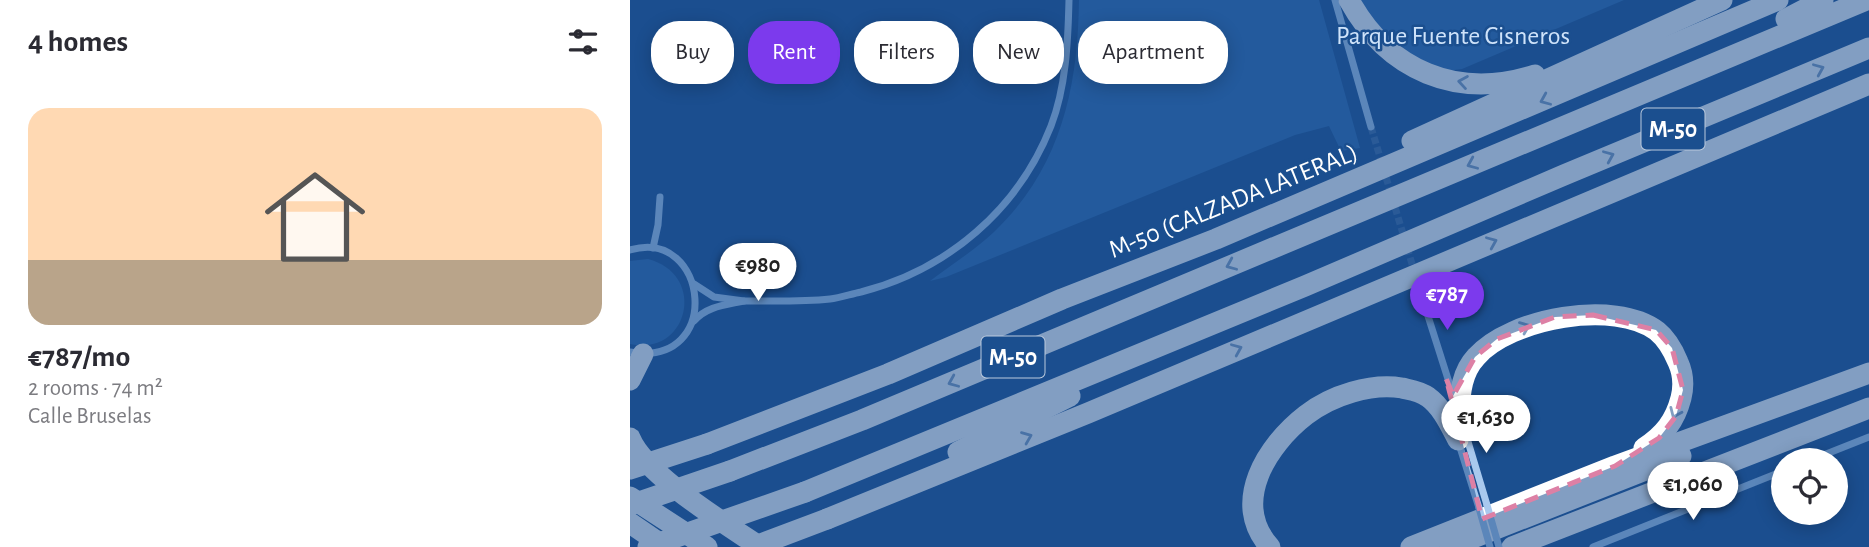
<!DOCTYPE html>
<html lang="en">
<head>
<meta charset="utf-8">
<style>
  body { margin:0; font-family:"Alegreya Sans",sans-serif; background:#f7f7f7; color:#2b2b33; height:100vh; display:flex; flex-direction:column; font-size:26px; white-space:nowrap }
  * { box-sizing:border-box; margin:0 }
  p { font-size:23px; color:#7c7c81 }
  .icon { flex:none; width:38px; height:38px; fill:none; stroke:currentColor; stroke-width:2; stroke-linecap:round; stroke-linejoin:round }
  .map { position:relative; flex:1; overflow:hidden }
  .drawer { display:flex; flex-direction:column; background:#fff; width:630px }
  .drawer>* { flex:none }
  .guide { position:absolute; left:21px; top:21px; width:665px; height:63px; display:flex; gap:14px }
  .buttons { position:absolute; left:1141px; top:448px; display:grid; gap:14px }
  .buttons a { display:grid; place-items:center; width:77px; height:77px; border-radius:50%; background:#fff; box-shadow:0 4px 18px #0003; font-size:35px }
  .price { position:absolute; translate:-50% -60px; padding:0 16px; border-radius:24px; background:#fff; color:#222; font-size:23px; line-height:46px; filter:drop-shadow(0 2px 4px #0008) }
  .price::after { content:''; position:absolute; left:50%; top:42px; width:21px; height:16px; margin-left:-10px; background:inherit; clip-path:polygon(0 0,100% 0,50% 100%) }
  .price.selected { background:#7c3aed; color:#fff }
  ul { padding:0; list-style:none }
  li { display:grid; align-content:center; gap:14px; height:371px; padding:0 28px }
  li+li { border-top:2px solid #e1e1e2 }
  li span { display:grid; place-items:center; height:217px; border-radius:21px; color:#555 }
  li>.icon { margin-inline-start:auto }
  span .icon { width:126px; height:126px; fill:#fffc; stroke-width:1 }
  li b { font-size:30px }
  h2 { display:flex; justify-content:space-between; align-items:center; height:84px; padding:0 28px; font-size:30px }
  .pill { padding:0 24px; border-radius:28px; background:#fff; box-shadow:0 4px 18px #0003; font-size:24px; line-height:63px }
  .pill.selected { background:#7c3aed; color:#fff }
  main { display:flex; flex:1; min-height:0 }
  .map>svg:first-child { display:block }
</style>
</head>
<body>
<main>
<section class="drawer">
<h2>4 homes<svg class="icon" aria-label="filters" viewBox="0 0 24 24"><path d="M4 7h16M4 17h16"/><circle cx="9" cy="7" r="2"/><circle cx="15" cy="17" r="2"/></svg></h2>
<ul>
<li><span style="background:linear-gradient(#ffd9b3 70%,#b9a48a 0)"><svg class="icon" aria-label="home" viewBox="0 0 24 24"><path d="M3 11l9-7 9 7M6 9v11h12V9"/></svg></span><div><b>€787/mo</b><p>2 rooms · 74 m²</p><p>Calle Bruselas</p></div></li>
</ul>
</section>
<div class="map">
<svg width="1239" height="547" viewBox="0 0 1239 547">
  <rect width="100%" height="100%" fill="#1b4f8f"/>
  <g fill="#2e69ad">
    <path d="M449 0H689L730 148 711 151 699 126 665 135 316 277 300 281C321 265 345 250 364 232 431 168 448 88 449 0Z"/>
    <path d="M731 0H994L832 69 816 71 776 53 739 16Z"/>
    <path d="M18 259C78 275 58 357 0 344V261Z"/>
  </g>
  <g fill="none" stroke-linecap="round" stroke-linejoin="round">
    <path stroke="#3d69a0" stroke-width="7" stroke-dasharray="7 3.5" stroke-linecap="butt" d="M741 127 791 294"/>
    <g stroke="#a9c9ee" stroke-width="7">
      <path d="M705 0 741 127"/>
      <path d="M23 248 28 225 30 197"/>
      <path d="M0 250C78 226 95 368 0 352"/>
      <path d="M791 294 824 398"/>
      <path d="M114 301C142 301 172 302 200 299 210 298 221 294 231 292 317 270 388 210 421 126 436 87 438 42 439 0"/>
      <path d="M64 321C77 306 96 305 114 301L84 297 64 284"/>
      <path d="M830 415 857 505"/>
      <path d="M828 441 849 508"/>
      <path d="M1181 460 1239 437"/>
      <path d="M963 547 1153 471"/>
    </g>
    <g stroke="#fff" stroke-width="21">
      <path d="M719 0C758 71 827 100 905 75"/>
      <path d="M1156 19 1193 0"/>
      <path d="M782 141 1092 0"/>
      <path d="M0 380 13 354"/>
      <path d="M829 412C830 392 832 372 846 357 880 318 985 299 1027 331 1037 339 1043 350 1048 362 1053 373 1054 386 1051 398 1045 421 1034 435 1014 448"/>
      <path d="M0 438C15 475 96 524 130 547"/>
      <path d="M77 444 258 374 432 299 586 239 1148 0"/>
      <path d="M328 452 440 396"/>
      <path d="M100 471 232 420 1236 0"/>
      <path d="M175 492 675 286 934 175 1239 48"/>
      <path d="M0 497 77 547"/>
      <path d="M197 519 458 413 1239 84"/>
      <path d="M0 523 35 547"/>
      <path d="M640 547C600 503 637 445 676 415 702 395 741 383 772 388 781 390 790 391 798 397 812 407 820 425 828 440"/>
      <path d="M781 547 985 466 1239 373"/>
      <path d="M820 547 1051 456"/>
      <path d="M882 547 1239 408"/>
    </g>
    <g stroke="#a9c9ee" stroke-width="7">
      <path d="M857 505 869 547"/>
      <path d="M849 508 860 547"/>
    </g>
    <g stroke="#fff" stroke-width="21">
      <path d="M0 469 77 444"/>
      <path d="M0 505 100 471"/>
      <path d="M18 547 175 492"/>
      <path d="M123 547 197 519"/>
    </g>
  </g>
  <defs><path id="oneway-chevron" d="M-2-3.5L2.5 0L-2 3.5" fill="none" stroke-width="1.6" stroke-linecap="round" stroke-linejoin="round" transform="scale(1.75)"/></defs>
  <g stroke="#829ec1">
    <use href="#oneway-chevron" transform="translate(1189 69) rotate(-23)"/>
    <use href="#oneway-chevron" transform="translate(833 82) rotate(-171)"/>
    <use href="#oneway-chevron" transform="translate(915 100) rotate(157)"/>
    <use href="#oneway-chevron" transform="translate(979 156) rotate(-23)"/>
    <use href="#oneway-chevron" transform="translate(842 164) rotate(157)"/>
    <use href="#oneway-chevron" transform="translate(862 242) rotate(-23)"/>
    <use href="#oneway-chevron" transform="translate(601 265) rotate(157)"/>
    <use href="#oneway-chevron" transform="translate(895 327) rotate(-22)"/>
    <use href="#oneway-chevron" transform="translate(607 349) rotate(-23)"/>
    <use href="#oneway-chevron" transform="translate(323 382) rotate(157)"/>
    <use href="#oneway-chevron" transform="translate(1045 413) rotate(114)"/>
    <use href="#oneway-chevron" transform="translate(397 437) rotate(-22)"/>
  </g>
  <path d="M0 0H1239V547H0ZM963 315 1026 330 1042 348 1053 390 1046 416 1029 438 985 466 852 519 816 378 823 396 845 357 867 339 925 317Z" fill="#1b4f8f" fill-opacity=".55" fill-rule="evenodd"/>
  <path fill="none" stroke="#dd80a5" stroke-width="5" stroke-dasharray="14 9" stroke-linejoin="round" d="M963 315 1026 330 1042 348 1053 390 1046 416 1029 438 985 466 852 519 816 378 823 396 845 357 867 339 925 317Z"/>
  <g text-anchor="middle" stroke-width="5" stroke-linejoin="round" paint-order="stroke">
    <g fill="#1b4f8f" stroke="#bbcadd" stroke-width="2">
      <rect x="1011.5" y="108.5" width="63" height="41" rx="5"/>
      <rect x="351.5" y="336.5" width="63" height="41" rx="5"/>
    </g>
    <g font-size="24" font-weight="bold" fill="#fff">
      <text x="1043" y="137">M-50</text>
      <text x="383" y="365">M-50</text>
    </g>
    <g font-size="26" fill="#cfe3fa" stroke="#1b4f8f">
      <text x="823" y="44">Parque Fuente Cisneros</text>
    </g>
    <g font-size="26" fill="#fff" stroke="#1b4f8f">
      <text transform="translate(603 200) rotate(-22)" y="9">M-50 (CALZADA LATERAL)</text>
    </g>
  </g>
</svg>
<div class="buttons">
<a><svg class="icon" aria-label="locate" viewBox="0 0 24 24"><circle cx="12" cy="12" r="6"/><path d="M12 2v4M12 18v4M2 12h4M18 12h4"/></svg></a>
</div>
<b class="price" style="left:128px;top:303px">€980</b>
<b class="price selected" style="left:817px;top:332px">€787</b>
<b class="price" style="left:856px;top:455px">€1,630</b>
<b class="price" style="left:1063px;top:522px">€1,060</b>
<div class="guide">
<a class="pill">Buy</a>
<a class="pill selected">Rent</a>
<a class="pill">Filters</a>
<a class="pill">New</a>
<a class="pill">Apartment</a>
</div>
</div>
</main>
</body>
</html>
